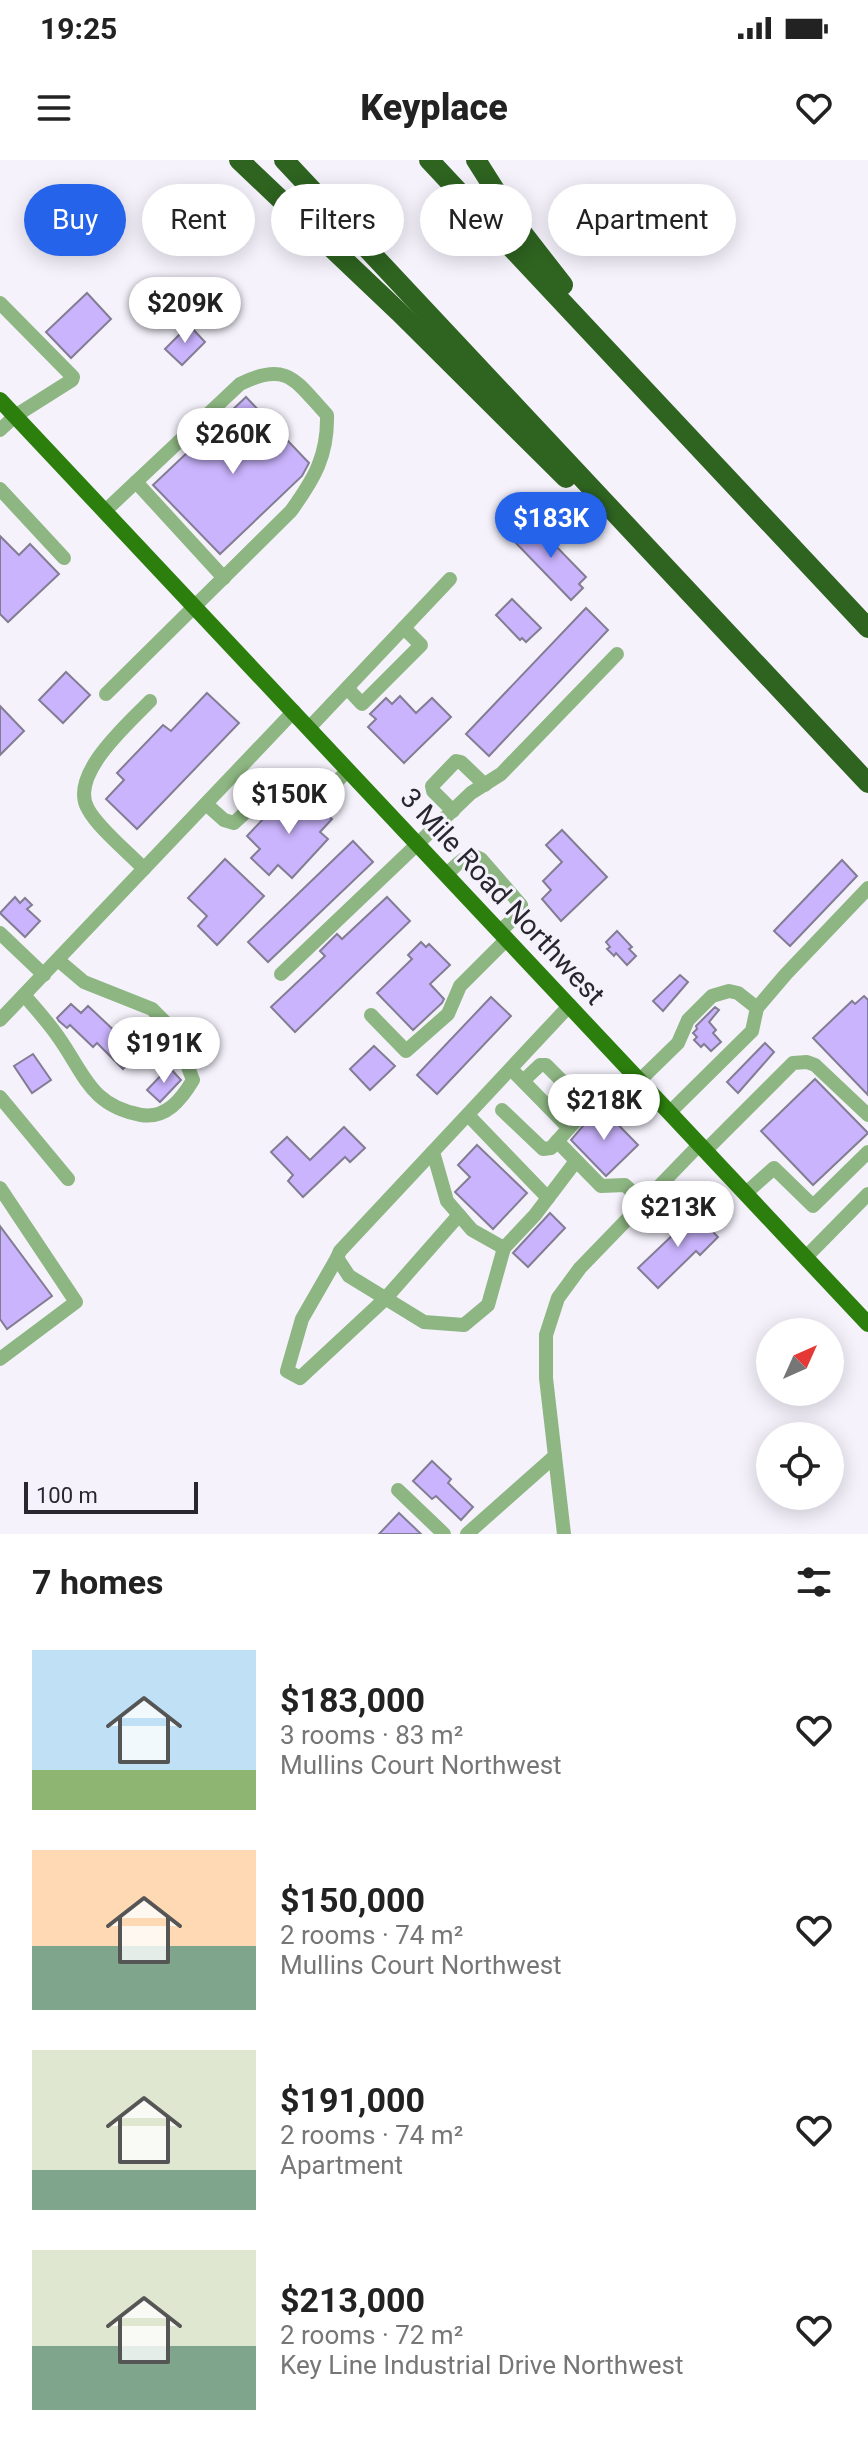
<!DOCTYPE html>
<html lang="en">
<head>
<meta charset="utf-8">
<style>
  body { margin:0; font-family:Roboto,sans-serif; background:#f2f2f2; color:#222; height:100vh; display:flex; flex-direction:column; font-size:30px; white-space:nowrap }
  * { box-sizing:border-box; margin:0 }
  p { font-size:26px; color:#767676 }
  .icon { flex:none; width:44px; height:44px; fill:none; stroke:currentColor; stroke-width:2; stroke-linecap:round; stroke-linejoin:round }
  .map { position:relative; height:1374px; overflow:hidden }
  .details { display:flex; flex-direction:column; background:#fff; flex:1 }
  .details>* { flex:none }
  .guide { position:absolute; left:24px; top:24px; width:820px; height:72px; display:flex; gap:16px }
  .needle { width:52px; rotate:45deg }
  .fabs { position:absolute; left:756px; top:1158px; display:grid; gap:16px }
  .fabs a { display:grid; place-items:center; width:88px; height:88px; border-radius:50%; background:#fff; box-shadow:0 4px 20px #0003; font-size:40px }
  .scale { position:absolute; left:24px; bottom:20px; width:174px; box-sizing:border-box; padding-left:8px; border:4px solid #28262f; border-top:0; font-size:22px; line-height:28px; white-space:nowrap; color:#28262f; -webkit-text-stroke:6px #f5f2fc; paint-order:stroke }
  .price { position:absolute; translate:-50% -68px; padding:0 18px; border-radius:28px; background:#fff; color:#222; font-size:26px; line-height:52px; filter:drop-shadow(0 2px 4px #0008) }
  .price::after { content:''; position:absolute; left:50%; top:48px; width:24px; height:18px; margin-left:-12px; background:inherit; clip-path:polygon(0 0,100% 0,50% 100%) }
  .price.on { background:#2563eb; color:#fff }
  ul { padding:0; list-style:none }
  li { display:flex; align-items:center; gap:24px; height:200px; padding:0 32px }
  li span { display:grid; place-items:center; flex:none; width:224px; height:160px; border-radius:0px; color:#555 }
  li>.icon { margin-inline-start:auto }
  span .icon { width:96px; height:96px; fill:#fffc; stroke-width:1 }
  li b { font-size:34px }
  h2 { display:flex; justify-content:space-between; align-items:center; height:96px; padding:0 32px; font-size:34px }
  .chip { padding:0 28px; border-radius:36px; background:#fff; box-shadow:0 4px 20px #0003; font-size:28px; line-height:72px }
  .chip.on { background:#2563eb; color:#fff }
  .status { display:flex; justify-content:space-between; align-items:center; height:56px; padding:0 40px; background:#fff; direction:ltr }
  .status svg { height:22px; fill:currentColor }
  header { display:flex; justify-content:space-between; align-items:center; height:104px; padding:0 32px; background:#fff; font-size:36px; font-weight:800 }
  .map>svg:first-child { display:block }
</style>
</head>
<body>
<div class="status"><b>19:25</b><svg viewBox="0 0 49 12"><path d="M0 12V9h3v3zM5 12V6h3v6zM10 12V3h3v9zM15 12V0h3v12zM26 1h20v11H26zM47 4h2v5h-2z"/></svg></div>
<header><svg class="icon" aria-label="menu" viewBox="0 0 24 24"><path d="M4 6h16M4 12h16M4 18h16"/></svg>Keyplace<svg class="icon" aria-label="heart" viewBox="0 0 24 24"><path d="M12 20l-8-8c-3-5 5-10 8-4 3-6 11-1 8 4z"/></svg></header>
<div class="map">
<svg width="868" height="1374" viewBox="0 0 868 1374">
  <rect width="100%" height="100%" fill="#f5f2fc"/>
  <g fill="#cab4fd" stroke="#837d93" stroke-width="2">
    <path d="M87 133 111 159 71 198 46 172Z"/>
    <path d="M189 165 205 182 182 205 165 189Z"/>
    <path d="M246 237 309 303 302 316 220 394 153 325Z"/>
    <path d="M536 360 548 373 545 375 586 417 579 424 583 428 571 440 514 381Z"/>
    <path d="M0 376 19 395 30 384 59 414 8 462 0 454Z"/>
    <path d="M512 439 541 468 526 482 522 478 520 480 496 455Z"/>
    <path d="M586 448 608 470 489 596 466 574Z"/>
    <path d="M66 512 90 535 63 563 39 540Z"/>
    <path d="M207 533 239 563 137 669 106 639 124 620 117 613 163 565 171 571Z"/>
    <path d="M400 536 416 553 432 538 451 557 404 603 368 567 376 559 370 554 386 538 392 544Z"/>
    <path d="M0 546 24 571 0 595Z"/>
    <path d="M302 633 332 659 320 672 328 679 292 718 278 705 269 715 251 698 260 689 247 676 284 637 291 645Z"/>
    <path d="M562 670 607 717 561 761 542 739 551 730 543 721 562 702 546 685Z"/>
    <path d="M353 681 373 702 268 802 248 782Z"/>
    <path d="M225 699 264 736 217 785 198 766 207 756 188 738Z"/>
    <path d="M842 700 857 716 790 786 774 771Z"/>
    <path d="M15 737 20 743 25 738 32 745 27 749 40 761 25 777 0 753Z"/>
    <path d="M387 737 410 761 295 872 271 847 325 796 320 791 337 774 342 779Z"/>
    <path d="M617 771 632 787 629 789 636 796 627 805 616 793 614 796 607 789 610 787 606 782Z"/>
    <path d="M421 782 426 787 429 784 450 805 430 824 444 839 442 843 413 870 377 833 412 799 408 795Z"/>
    <path d="M680 815 688 822 663 851 653 841Z"/>
    <path d="M864 836 868 840V935L813 878 852 841 855 844Z"/>
    <path d="M491 837 511 856 437 934 417 915Z"/>
    <path d="M71 844 81 853 88 846 119 875 134 859 146 870 152 863 160 871 123 909 97 883 93 887 70 865 67 868 59 861 57 858Z"/>
    <path d="M715 847 719 850 709 862 716 870 713 873 721 882 711 891 704 884 701 887 694 880 697 877 693 873 697 869 696 866Z"/>
    <path d="M765 883 774 892 738 933 727 922Z"/>
    <path d="M374 886 395 906 370 930 350 909Z"/>
    <path d="M33 894 51 920 32 933 14 906Z"/>
    <path d="M169 907 181 920 160 942 147 930Z"/>
    <path d="M815 919 868 973 813 1025 761 971Z"/>
    <path d="M600 946 638 985 606 1016 571 980Z"/>
    <path d="M344 967 365 988 350 1002 345 997 303 1037 288 1021 293 1015 271 992 287 977 310 1000Z"/>
    <path d="M477 985 527 1033 493 1069 455 1032 470 1017 458 1005Z"/>
    <path d="M691 1050 718 1077 700 1095 696 1091 658 1128 638 1108 677 1071 673 1067Z"/>
    <path d="M550 1053 565 1068 528 1107 513 1093Z"/>
    <path d="M0 1066 52 1136 7 1169 0 1159Z"/>
    <path d="M432 1301 451 1319 448 1323 473 1347 461 1360 436 1336 432 1339 413 1321Z"/>
    <path d="M399 1353 421 1374H379Z"/>
  </g>
  <g fill="none" stroke-linecap="round" stroke-linejoin="round">
    <g stroke="#8db682" stroke-width="14">
      <path d="M0 143 73 217 72 220 15 256 0 270"/>
      <path d="M136 322 224 418"/>
      <path d="M0 329 64 398"/>
      <path d="M105 351 240 224C288 200 296 222 327 255 328 296 314 319 291 351L106 534"/>
      <path d="M347 528 362 544 421 485 404 468"/>
      <path d="M309 568 450 419"/>
      <path d="M206 644 224 660 234 663 285 615H296L320 635 325 634 348 610"/>
      <path d="M453 651 433 631 432 626 456 601 461 602 485 625"/>
      <path d="M144 709C129 693 98 668 88 649 68 615 129 563 150 541"/>
      <path d="M447 714C457 705 467 691 481 699L521 745 519 754 500 771"/>
      <path d="M0 773 44 815"/>
      <path d="M281 814 471 633 501 614 617 494"/>
      <path d="M24 835C36 849 49 863 59 878 85 915 91 946 141 955 166 959 181 940 193 920L174 871 152 849 84 822 58 800"/>
      <path d="M570 845 340 1091 337 1098 349 1116 424 1162 464 1165 488 1145 504 1088 535 1055 576 1001"/>
      <path d="M371 855 406 891 448 854 460 826 507 779"/>
      <path d="M0 860 294 551"/>
      <path d="M640 920 678 883 688 860 712 836 729 831 738 833 757 848"/>
      <path d="M523 921 540 905H546L584 943 585 951 569 968"/>
      <path d="M0 937 68 1019"/>
      <path d="M502 950 543 989 551 988 569 968 511 909"/>
      <path d="M670 952 752 871 757 848 786 814 868 728"/>
      <path d="M468 955 548 1038"/>
      <path d="M557 981 601 1026 625 1025 644 1043"/>
      <path d="M706 990 793 903 807 902 815 905 868 955"/>
      <path d="M433 992 447 1041 472 1070 504 1088"/>
      <path d="M0 1028 76 1142 0 1199"/>
      <path d="M746 1033 774 1008 813 1046 868 992"/>
      <path d="M806 1097 868 1034"/>
      <path d="M337 1098 302 1159 287 1211 300 1218 385 1139 459 1055"/>
      <path d="M398 1330 444 1374"/>
      <path d="M467 1374 555 1296"/>
      <path d="M564 1374 546 1218V1175L558 1138 580 1108 700 984"/>
    </g>
    <path stroke="#2c7f0d" stroke-width="16" d="M0 240 868 1164"/>
    <g stroke="#2e6320" stroke-width="20">
      <path d="M239 0 399 152 566 318"/>
      <path d="M284 0 868 623"/>
      <path d="M429 0 868 468"/>
      <path d="M476 0 521 71 563 125"/>
    </g>
  </g>
  <g text-anchor="middle" stroke-width="6" stroke-linejoin="round" paint-order="stroke">
    <g font-size="28" fill="#28262f" stroke="#f5f2fc">
      <text transform="translate(503 736) rotate(47)" y="10">3 Mile Road Northwest</text>
    </g>
  </g>
</svg>
<div class="fabs">
<a><svg class="needle" viewBox="-14 -14 28 28"><path d="M0-13l5 13h-10z" fill="#e53935"/><path d="M0 13l5-13h-10z" fill="#767676"/></svg></a>
<a><svg class="icon" aria-label="locate" viewBox="0 0 24 24"><circle cx="12" cy="12" r="6"/><path d="M12 2v4M12 18v4M2 12h4M18 12h4"/></svg></a>
</div>
<div class="scale">100 m</div>
<b class="price" style="left:185px;top:185px">$209K</b>
<b class="price" style="left:233px;top:316px">$260K</b>
<b class="price on" style="left:551px;top:400px">$183K</b>
<b class="price" style="left:289px;top:676px">$150K</b>
<b class="price" style="left:164px;top:925px">$191K</b>
<b class="price" style="left:604px;top:982px">$218K</b>
<b class="price" style="left:678px;top:1089px">$213K</b>
<div class="guide">
<a class="chip on">Buy</a>
<a class="chip">Rent</a>
<a class="chip">Filters</a>
<a class="chip">New</a>
<a class="chip">Apartment</a>
</div>
</div>
<section class="details">
<h2>7 homes<svg class="icon" aria-label="filters" viewBox="0 0 24 24"><path d="M4 7h16M4 17h16"/><circle cx="9" cy="7" r="2"/><circle cx="15" cy="17" r="2"/></svg></h2>
<ul>
<li><span style="background:linear-gradient(#bfe0f5 75%,#8fb573 0)"><svg class="icon" aria-label="home" viewBox="0 0 24 24"><path d="M3 11l9-7 9 7M6 9v11h12V9"/></svg></span><div><b>$183,000</b><p>3 rooms · 83 m²</p><p>Mullins Court Northwest</p></div><svg class="icon" aria-label="heart" viewBox="0 0 24 24"><path d="M12 20l-8-8c-3-5 5-10 8-4 3-6 11-1 8 4z"/></svg></li>
<li><span style="background:linear-gradient(#ffd9b3 60%,#7fa58c 0)"><svg class="icon" aria-label="home" viewBox="0 0 24 24"><path d="M3 11l9-7 9 7M6 9v11h12V9"/></svg></span><div><b>$150,000</b><p>2 rooms · 74 m²</p><p>Mullins Court Northwest</p></div><svg class="icon" aria-label="heart" viewBox="0 0 24 24"><path d="M12 20l-8-8c-3-5 5-10 8-4 3-6 11-1 8 4z"/></svg></li>
<li><span style="background:linear-gradient(#dfe7d0 75%,#7fa58c 0)"><svg class="icon" aria-label="home" viewBox="0 0 24 24"><path d="M3 11l9-7 9 7M6 9v11h12V9"/></svg></span><div><b>$191,000</b><p>2 rooms · 74 m²</p><p>Apartment</p></div><svg class="icon" aria-label="heart" viewBox="0 0 24 24"><path d="M12 20l-8-8c-3-5 5-10 8-4 3-6 11-1 8 4z"/></svg></li>
<li><span style="background:linear-gradient(#dfe7d0 60%,#7fa58c 0)"><svg class="icon" aria-label="home" viewBox="0 0 24 24"><path d="M3 11l9-7 9 7M6 9v11h12V9"/></svg></span><div><b>$213,000</b><p>2 rooms · 72 m²</p><p>Key Line Industrial Drive Northwest</p></div><svg class="icon" aria-label="heart" viewBox="0 0 24 24"><path d="M12 20l-8-8c-3-5 5-10 8-4 3-6 11-1 8 4z"/></svg></li>
</ul>
</section>
</body>
</html>
